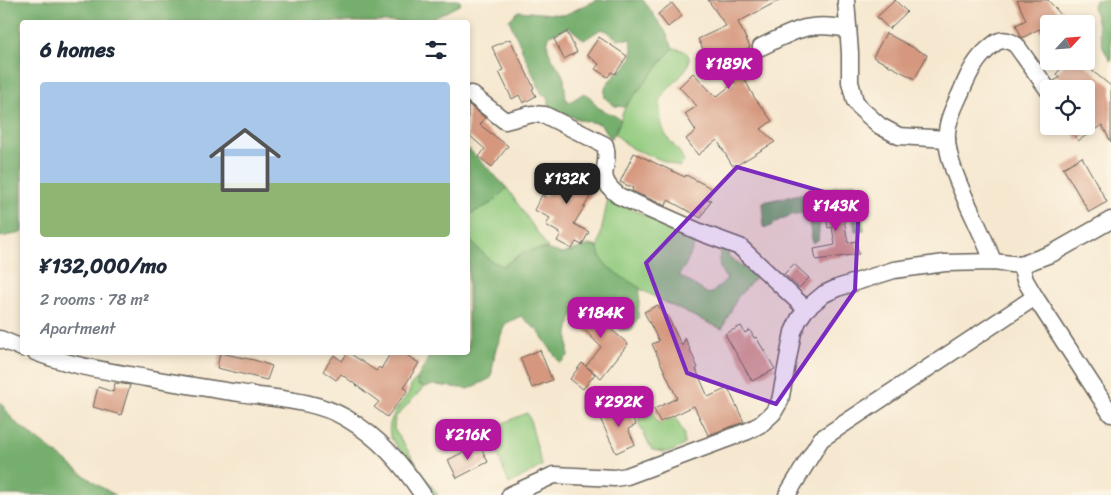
<!DOCTYPE html>
<html lang="en">
<head>
<meta charset="utf-8">
<style>
  body { margin:0; font-family:Sriracha,sans-serif; background:#f2f2f3; color:#1f2937; height:100vh; display:flex; flex-direction:column; font-size:19px; white-space:nowrap }
  * { box-sizing:border-box; margin:0 }
  p { font-size:16px; color:#747a83 }
  .icon { flex:none; width:28px; height:28px; fill:none; stroke:currentColor; stroke-width:2; stroke-linecap:round; stroke-linejoin:round }
  .map { position:relative; flex:1; overflow:hidden }
  .details { position:absolute; left:20px; top:20px; width:450px; height:335px; display:flex; flex-direction:column; background:#fff; border-radius:5px; box-shadow:0 2px 8px #0003 }
  .details>* { flex:none }
  .needle { width:32px; rotate:64deg }
  .controls { position:absolute; left:1040px; top:15px; display:grid; gap:10px }
  .controls a { display:grid; place-items:center; width:55px; height:55px; border-radius:5px; background:#fff; box-shadow:0 2px 8px #0003; font-size:25px }
  .price { position:absolute; translate:-50% -42px; padding:0 11px; border-radius:10px; background:#b5179e; color:#fff; font-size:16px; line-height:32px; filter:drop-shadow(0 1px 2px #0008) }
  .price::after { content:''; position:absolute; left:50%; top:30px; width:15px; height:11px; margin-left:-8px; background:inherit; clip-path:polygon(0 0,100% 0,50% 100%) }
  .price.on { background:#222; color:#fff }
  ul { padding:0; list-style:none }
  li { display:grid; align-content:center; gap:10px; height:265px; padding:0 20px }
  li+li { border-top:1px solid #e0e1e3 }
  li span { display:grid; place-items:center; height:155px; border-radius:5px; color:#555 }
  li>.icon { margin-inline-start:auto }
  span .icon { width:90px; height:90px; fill:#fffc; stroke-width:1 }
  li b { font-size:21px }
  h2 { display:flex; justify-content:space-between; align-items:center; height:60px; padding:0 20px; font-size:21px }
  .map>svg:first-child { display:block }
</style>
</head>
<body>
<div class="map">
<svg width="1111" height="495" viewBox="0 0 1111 495">
  <rect width="100%" height="100%" fill="#fcf5e5"/>
  <filter id="ink" filterUnits="userSpaceOnUse"><feTurbulence type="fractalNoise" baseFrequency=".02" numOctaves="2"/><feDisplacementMap in="SourceGraphic" scale="10" xChannelSelector="R" yChannelSelector="G"/><feConvolveMatrix kernelMatrix="1 2 1 2 8 2 1 2 1" color-interpolation-filters="sRGB"/></filter>
  <filter id="wash" filterUnits="userSpaceOnUse"><feTurbulence type="fractalNoise" baseFrequency=".0096" numOctaves="4" result="noise"/><feDisplacementMap in="SourceGraphic" scale="20" xChannelSelector="R" yChannelSelector="G"/><feGaussianBlur stdDeviation="1.12" result="paint"/><feColorMatrix in="noise" values="0 0 0 0 0 0 0 0 0 0 0 0 0 0 0 0 0 1.4 0 .05"/><feComposite in="paint" operator="in"/></filter>
  <g filter="url(#wash)">
    <rect width="100%" height="100%" fill="#f6e8d0"/>
    <g fill="#91ca7e" stroke="#56734d">
      <path d="M673 48C676 49 681 49 684 51 703 64 664 88 661 99 658 110 661 128 667 137 673 146 682 152 684 162L679 167 631 148 615 134 625 107Z"/>
      <path d="M507 188 548 248 523 252 503 266 491 261 468 239V215L492 203Z"/>
      <path d="M608 198 697 239 685 266 680 273V276L708 294 712 293 727 279C719 270 717 260 722 248L729 250 728 256 756 277 737 298 722 329C698 318 606 278 598 254 597 252 598 249 598 247Z"/>
      <path d="M417 379 418 385 424 387 395 418 394 429C409 451 422 474 438 495H433L391 438C384 421 401 404 410 391 410 386 412 382 417 379Z"/>
      <path d="M648 404 650 406 658 424 676 418 684 434V445L673 451 664 452 652 450 638 422 642 407Z"/>
      <path d="M527 413 529 416 542 466 509 484 490 434 489 429Z"/>
    </g>
    <g fill="#74ae6d" stroke="#486544">
      <path d="M0 0H459L461 4 427 22H22V233L0 237Z"/>
      <path d="M597 0H643L665 31 673 48 625 107 615 106 605 98C600 70 642 74 630 39H617L607 31 601 29 584 40 569 27 550 35C541 53 560 64 564 79 565 86 565 93 566 100L570 102 584 93C594 98 592 102 599 108 605 113 613 113 621 120L611 139 600 124 580 120 550 107 548 97 542 94 539 88 509 20 518 11 564 15Z"/>
      <path d="M1095 0H1111V61L1104 50 1093 6Z"/>
      <path d="M468 148 507 188 492 203 468 215Z"/>
      <path d="M856 182 859 189 864 230 855 231 850 196 841 193 819 196 817 202 820 221 818 240 813 243 809 223 802 213C795 214 788 216 782 219 774 222 772 229 763 227V202Z"/>
      <path d="M468 239 491 261 503 266C524 252 536 243 562 254L589 245 598 247C599 267 625 278 640 288L638 318 631 330H620L590 299 571 318 568 334V356L560 363 538 331 521 316 505 324 495 352 491 378 469 389 435 385 424 387 418 385 417 379 431 353 468 352Z"/>
      <path d="M0 402 15 422 96 484 115 495H0Z"/>
    </g>
    <g id="blocks">
      <g fill="#d5977e">
        <path d="M708 0H780L738 22 750 47 745 50 757 74 745 80 754 97 772 121 761 129 775 142 737 165H732L717 140 698 155 686 139 696 131 685 114 697 106 679 87 693 73 716 97 735 82 722 55 709 61 698 39 726 26Z"/>
        <path d="M895 0 907 12 889 29 877 17Z"/>
        <path d="M1017 0H1048L1069 24H1049V41L1039 29 1022 38 1016 25 1026 20Z"/>
        <path d="M672 3 682 16 668 27 658 14Z"/>
        <path d="M567 32 577 52 564 59 554 39Z"/>
        <path d="M886 33 927 55 915 79 873 57Z"/>
        <path d="M599 37 627 56 615 74 611 72 608 77 595 69 599 64 587 55Z"/>
        <path d="M510 39 534 88 532 89 536 96 523 103 519 95 512 99 499 72 503 70 492 47Z"/>
        <path d="M1068 61H1080L1111 86V142L1102 125 1078 141 1067 126H1086V89H1059L1054 81 1059 78 1056 74Z"/>
        <path d="M468 104 485 118 480 125 508 146 492 167 479 157 485 149 470 136 468 139Z"/>
        <path d="M634 153 685 177 686 175 713 189 707 199 711 200 701 218 668 200 666 206 632 191 633 188 620 182Z"/>
        <path d="M1082 157 1107 202 1089 212 1063 168Z"/>
        <path d="M564 163 596 182 597 185 574 224 589 232 582 245 576 242 572 249 557 241 561 234 546 225 550 218 534 210 542 195 545 197Z"/>
        <path d="M840 195 848 243 856 241 859 254 816 260 814 249 835 245 832 227 828 228 823 198Z"/>
        <path d="M794 264 809 278 799 288 784 274Z"/>
        <path d="M591 302 615 327 612 330 628 344 601 378 586 366 601 347 573 318Z"/>
        <path d="M658 305 664 316 667 315 682 346 685 338 698 368 696 369 708 397 728 388 744 422 708 435 694 406 660 422 654 409 677 398 652 344 659 341 644 312Z"/>
        <path d="M741 326 745 333 750 330 754 338 756 337 775 369 752 381 725 334Z"/>
        <path d="M540 350 552 380 532 388 520 358Z"/>
        <path d="M348 352 376 371 379 367 381 369 391 352H402L419 363 404 387 408 390 387 417 374 407 379 402 341 374 336 380 323 371 334 355 342 361Z"/>
        <path d="M220 353 254 360 272 366 267 380 217 368Z"/>
        <path d="M582 363 595 374 583 389 570 379Z"/>
        <path d="M115 383 130 385 121 415 93 407 98 387 113 392Z"/>
        <path d="M624 404 636 425 628 429 635 444 616 453 599 416Z"/>
        <path d="M479 444 488 462 457 478 448 460Z"/>
      </g>
    </g>
  </g>
  <g filter="url(#ink)">
    <use href="#blocks" fill-opacity="0" stroke="#68635b" stroke-width="1"/>
    <g fill="none" stroke-linecap="round" stroke-linejoin="round">
      <defs>
        <g id="street">
          <path d="M846 0 850 53V82L855 101 861 109 880 126 899 136 947 139"/>
          <path d="M761 47C796 30 809 21 848 29"/>
          <path d="M471 94 505 121 532 114 545 115 605 145C612 168 592 175 619 196L702 233 740 247 806 309"/>
          <path d="M993 262C981 225 944 168 947 132 948 118 955 105 961 92 967 78 973 64 984 53 995 42 1002 35 1016 45L1049 91"/>
          <path d="M1021 265 1025 280 1035 297 1111 414"/>
          <path d="M0 339 22 348"/>
          <path d="M35 352C68 365 101 370 135 376 170 382 204 388 240 393 275 399 315 400 346 418 380 438 401 463 423 495"/>
          <path d="M510 495 554 475 615 478 627 476 748 431 761 424 773 413 780 401 793 332 799 319 806 309 824 294 837 288 894 270 945 263 993 262 1021 265 1053 253 1111 220"/>
          <path d="M787 495 821 439 1035 297"/>
        </g>
      </defs>
      <use href="#street" stroke="#68635b" stroke-width="19"/>
      <use href="#street" stroke="#fff" stroke-width="16"/>
    </g>
  </g>
  <path fill="#7b2cbf" fill-opacity="0.2" stroke="#7b2cbf" stroke-width="4" stroke-linejoin="round" d="M737 167 859 202 855 290 776 404 687 373 646 263Z"/>
</svg>
<div class="controls">
<a><svg class="needle" viewBox="-14 -14 28 28"><path d="M0-13l5 13h-10z" fill="#e53935"/><path d="M0 13l5-13h-10z" fill="#747a83"/></svg></a>
<a><svg class="icon" aria-label="locate" viewBox="0 0 24 24"><circle cx="12" cy="12" r="6"/><path d="M12 2v4M12 18v4M2 12h4M18 12h4"/></svg></a>
</div>
<b class="price" style="left:729px;top:90px">¥189K</b>
<b class="price on" style="left:567px;top:205px">¥132K</b>
<b class="price" style="left:836px;top:232px">¥143K</b>
<b class="price" style="left:601px;top:339px">¥184K</b>
<b class="price" style="left:619px;top:428px">¥292K</b>
<b class="price" style="left:468px;top:461px">¥216K</b>
<section class="details">
<h2>6 homes<svg class="icon" aria-label="filters" viewBox="0 0 24 24"><path d="M4 7h16M4 17h16"/><circle cx="9" cy="7" r="2"/><circle cx="15" cy="17" r="2"/></svg></h2>
<ul>
<li><span style="background:linear-gradient(#a9c7e8 65%,#8fb573 0)"><svg class="icon" aria-label="home" viewBox="0 0 24 24"><path d="M3 11l9-7 9 7M6 9v11h12V9"/></svg></span><div><b>¥132,000/mo</b><p>2 rooms · 78 m²</p><p>Apartment</p></div></li>
</ul>
</section>
</div>
</body>
</html>
